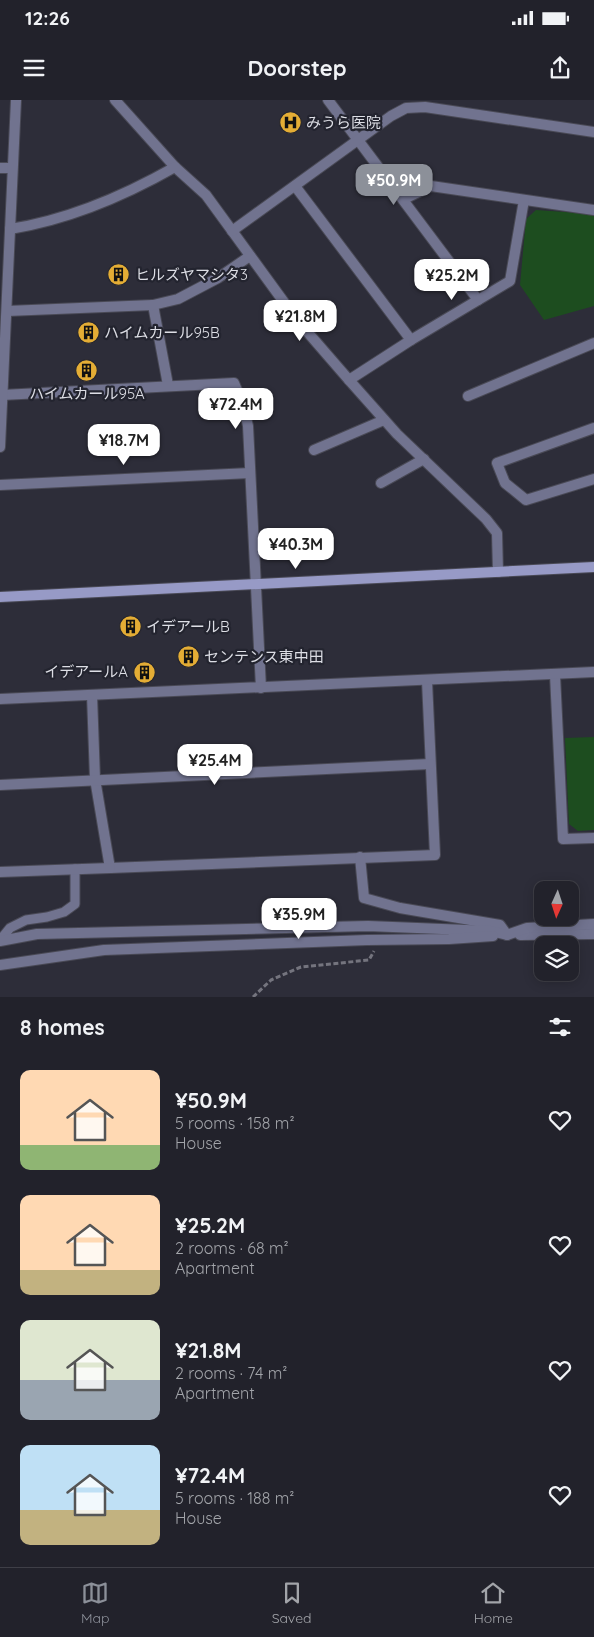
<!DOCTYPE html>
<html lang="en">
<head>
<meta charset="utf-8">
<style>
  body { margin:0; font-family:Quicksand,"Noto Sans JP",sans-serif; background:#2e2f37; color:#f1f3f6; height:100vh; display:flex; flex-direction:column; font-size:19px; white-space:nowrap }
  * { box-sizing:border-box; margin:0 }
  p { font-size:16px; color:#a2a4a9 }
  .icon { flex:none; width:28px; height:28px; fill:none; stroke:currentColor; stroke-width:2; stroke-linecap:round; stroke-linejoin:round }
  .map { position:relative; height:897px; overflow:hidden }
  .panel { display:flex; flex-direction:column; background:#22222b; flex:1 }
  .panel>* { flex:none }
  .needle { width:32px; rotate:183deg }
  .buttons { position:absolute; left:534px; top:781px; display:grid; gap:10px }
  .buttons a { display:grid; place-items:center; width:45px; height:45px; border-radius:10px; background:#22222b; box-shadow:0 2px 12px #0003,0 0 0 1px #3f3f47; font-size:25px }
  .price { position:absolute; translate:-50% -42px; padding:0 11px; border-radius:10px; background:#fff; color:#222; font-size:16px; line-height:32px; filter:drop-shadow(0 1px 2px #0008) }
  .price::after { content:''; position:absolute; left:50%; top:30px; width:15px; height:11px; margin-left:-8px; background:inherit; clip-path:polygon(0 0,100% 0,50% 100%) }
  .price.current { background:#8c9099; color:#fff }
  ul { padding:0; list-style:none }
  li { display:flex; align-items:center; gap:15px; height:125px; padding:0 20px }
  li span { display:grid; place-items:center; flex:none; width:140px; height:100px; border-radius:10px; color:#555 }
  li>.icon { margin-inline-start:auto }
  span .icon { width:60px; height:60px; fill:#fffc; stroke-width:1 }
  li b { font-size:21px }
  h2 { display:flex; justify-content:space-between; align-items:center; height:60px; padding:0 20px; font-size:21px }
  .status { display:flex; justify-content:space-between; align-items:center; height:35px; padding:0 25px; background:#22222b; direction:ltr }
  .status svg { height:14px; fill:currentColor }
  header { display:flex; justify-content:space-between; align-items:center; height:65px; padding:0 20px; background:#22222b; font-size:22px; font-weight:700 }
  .menu { display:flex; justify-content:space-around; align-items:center; height:70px; border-top:1px solid #3f3f47; background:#22222b; font-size:14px; color:#a2a4a9 }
  .menu a { display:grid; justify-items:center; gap:2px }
  .menu .current { color:#8c9099 }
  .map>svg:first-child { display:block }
</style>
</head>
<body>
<div class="status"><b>12:26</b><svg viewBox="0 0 49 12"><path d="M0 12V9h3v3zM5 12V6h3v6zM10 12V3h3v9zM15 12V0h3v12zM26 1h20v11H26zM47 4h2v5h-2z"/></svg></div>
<header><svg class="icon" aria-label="menu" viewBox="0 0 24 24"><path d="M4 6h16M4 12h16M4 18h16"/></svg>Doorstep<svg class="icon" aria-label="share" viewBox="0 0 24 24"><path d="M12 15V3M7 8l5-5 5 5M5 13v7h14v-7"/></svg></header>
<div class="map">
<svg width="594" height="897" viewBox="0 0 594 897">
  <rect width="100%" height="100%" fill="#2d2d39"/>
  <g fill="#1d4d1f">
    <path d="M536 110 594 114V206L544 220 520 185 526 119Z"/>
    <path d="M594 637V730L578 731 569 724 565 638Z"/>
  </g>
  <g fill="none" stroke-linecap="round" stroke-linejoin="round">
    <defs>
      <path id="lane" d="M0 840 10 828 26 820 47 817 64 812 75 804V769"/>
      <g id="street">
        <path d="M115 0 175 67 206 95 297 220 349 280 397 334 486 419 497 433 498 472"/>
        <path d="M328 0 478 200"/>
        <path d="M0 68H12"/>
        <path d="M295 86 411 240"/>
        <path d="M404 99 431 86 594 110"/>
        <path d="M10 129C67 120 124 96 175 67"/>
        <path d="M232 131 391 16 406 8 425 7 594 32"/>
        <path d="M153 205 168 285"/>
        <path d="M7 211 153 205 178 199 218 178 250 156"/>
        <path d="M349 280 411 240 510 181 524 100"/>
        <path d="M2 295 234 283 243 304 248 326 261 588"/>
        <path d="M468 296 594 243"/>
        <path d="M594 328 497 363 505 383 526 400 594 379"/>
        <path d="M0 347 16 0"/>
        <path d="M314 350 384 320"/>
        <path d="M381 383 424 359"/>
        <path d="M0 385 250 373"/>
        <path d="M555 575 563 739 594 738"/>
        <path d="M92 595 95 679 110 768 435 755 427 581"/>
        <path d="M0 599 594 572"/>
        <path d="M0 685 430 664"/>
        <path d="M360 757 364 798 400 808 500 825 507 835"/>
        <path d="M0 772 110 768"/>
        <path d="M520 835 594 834"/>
        <path d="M0 841 37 834 368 826 491 831 507 835 527 828 594 824"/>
        <path d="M0 865 104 850 367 840 449 839 493 836"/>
      </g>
      <path id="secondary" d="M0 497 594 467"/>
    </defs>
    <use href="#lane" stroke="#494955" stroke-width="11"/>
    <use href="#street" stroke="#494955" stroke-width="12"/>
    <use href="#secondary" stroke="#494955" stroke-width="12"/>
    <path stroke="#74747e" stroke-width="3" stroke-dasharray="5 2.5" stroke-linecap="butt" d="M253 897 271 880 301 867 369 860 374 851"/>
    <use href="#lane" stroke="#71738f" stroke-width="9"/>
    <use href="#street" stroke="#71738f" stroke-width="10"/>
    <use href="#secondary" stroke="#979ac6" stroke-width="10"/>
  </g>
  <defs>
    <symbol id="hospital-disc" viewBox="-11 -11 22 22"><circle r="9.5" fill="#e4ad35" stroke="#23242f"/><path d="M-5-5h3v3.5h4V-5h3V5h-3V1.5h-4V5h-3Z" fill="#111"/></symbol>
    <symbol id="building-disc" viewBox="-11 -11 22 22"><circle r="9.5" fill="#e4ad35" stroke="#23242f"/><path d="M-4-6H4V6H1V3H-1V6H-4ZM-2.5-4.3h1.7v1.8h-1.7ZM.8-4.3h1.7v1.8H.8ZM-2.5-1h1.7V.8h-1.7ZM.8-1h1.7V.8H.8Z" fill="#111"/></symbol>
  </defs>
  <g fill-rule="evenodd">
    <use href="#hospital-disc" x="278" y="10" width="25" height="25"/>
    <use href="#building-disc" x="106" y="162" width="25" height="25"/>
    <use href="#building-disc" x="76" y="220" width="25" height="25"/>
    <use href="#building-disc" x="74" y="258" width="25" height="25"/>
    <use href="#building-disc" x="118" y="514" width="25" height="25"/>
    <use href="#building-disc" x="176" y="544" width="25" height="25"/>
    <use href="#building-disc" x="132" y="560" width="25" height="25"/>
  </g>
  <g text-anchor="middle" stroke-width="4.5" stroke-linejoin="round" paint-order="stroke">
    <g font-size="15" fill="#dddee5" stroke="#23242f" text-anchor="start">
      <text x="306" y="28">みうら医院</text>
      <text x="135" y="180">ヒルズヤマシタ3</text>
      <text x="104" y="238">ハイムカール95B</text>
      <text x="87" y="299" text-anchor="middle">ハイムカール95A</text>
      <text x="146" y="532">イデアールB</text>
      <text x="204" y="562">センテンス東中田</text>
      <text x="128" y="577" text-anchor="end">イデアールA</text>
    </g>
  </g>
</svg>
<div class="buttons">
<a><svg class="needle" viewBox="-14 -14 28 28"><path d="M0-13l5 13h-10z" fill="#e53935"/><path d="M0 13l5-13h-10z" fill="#a2a4a9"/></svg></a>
<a><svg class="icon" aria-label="layers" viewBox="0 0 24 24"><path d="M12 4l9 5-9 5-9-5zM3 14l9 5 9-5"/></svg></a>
</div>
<b class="price current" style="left:394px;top:106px">¥50.9M</b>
<b class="price" style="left:452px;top:201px">¥25.2M</b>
<b class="price" style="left:300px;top:242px">¥21.8M</b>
<b class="price" style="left:236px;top:330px">¥72.4M</b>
<b class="price" style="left:124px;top:366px">¥18.7M</b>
<b class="price" style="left:296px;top:470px">¥40.3M</b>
<b class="price" style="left:215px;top:686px">¥25.4M</b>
<b class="price" style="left:299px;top:840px">¥35.9M</b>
</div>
<section class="panel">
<h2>8 homes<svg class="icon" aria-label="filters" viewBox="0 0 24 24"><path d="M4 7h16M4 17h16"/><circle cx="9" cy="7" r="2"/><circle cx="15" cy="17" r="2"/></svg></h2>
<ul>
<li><span style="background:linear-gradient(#ffd9b3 75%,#8fb573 0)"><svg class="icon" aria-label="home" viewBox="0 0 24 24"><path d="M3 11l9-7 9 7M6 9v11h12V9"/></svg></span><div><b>¥50.9M</b><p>5 rooms · 158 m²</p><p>House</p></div><svg class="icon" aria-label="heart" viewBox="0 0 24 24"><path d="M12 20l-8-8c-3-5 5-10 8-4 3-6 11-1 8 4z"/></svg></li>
<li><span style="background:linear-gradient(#ffd9b3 75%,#c2b280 0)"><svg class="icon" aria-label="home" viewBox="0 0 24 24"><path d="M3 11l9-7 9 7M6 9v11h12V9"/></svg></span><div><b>¥25.2M</b><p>2 rooms · 68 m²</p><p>Apartment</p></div><svg class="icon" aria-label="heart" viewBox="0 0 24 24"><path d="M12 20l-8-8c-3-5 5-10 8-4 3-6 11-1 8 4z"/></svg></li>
<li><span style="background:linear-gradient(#dfe7d0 60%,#9aa5b1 0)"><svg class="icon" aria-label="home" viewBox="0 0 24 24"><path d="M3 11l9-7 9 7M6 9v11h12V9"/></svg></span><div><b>¥21.8M</b><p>2 rooms · 74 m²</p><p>Apartment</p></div><svg class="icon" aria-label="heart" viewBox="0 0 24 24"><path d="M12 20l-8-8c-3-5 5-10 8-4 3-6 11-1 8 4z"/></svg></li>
<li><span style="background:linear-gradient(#bfe0f5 65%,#c2b280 0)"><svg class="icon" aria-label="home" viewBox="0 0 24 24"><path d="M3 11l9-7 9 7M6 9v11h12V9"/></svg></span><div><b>¥72.4M</b><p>5 rooms · 188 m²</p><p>House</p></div><svg class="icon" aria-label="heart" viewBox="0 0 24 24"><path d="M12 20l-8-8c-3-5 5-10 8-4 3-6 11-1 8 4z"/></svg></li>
</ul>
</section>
<nav class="menu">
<a class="current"><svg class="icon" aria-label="map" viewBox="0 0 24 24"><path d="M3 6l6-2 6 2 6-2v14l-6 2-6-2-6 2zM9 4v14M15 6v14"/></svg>Map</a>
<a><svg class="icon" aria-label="saved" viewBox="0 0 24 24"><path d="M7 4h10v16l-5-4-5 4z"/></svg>Saved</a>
<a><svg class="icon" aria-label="home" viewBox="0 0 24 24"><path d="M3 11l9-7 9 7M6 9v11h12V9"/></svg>Home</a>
</nav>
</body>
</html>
